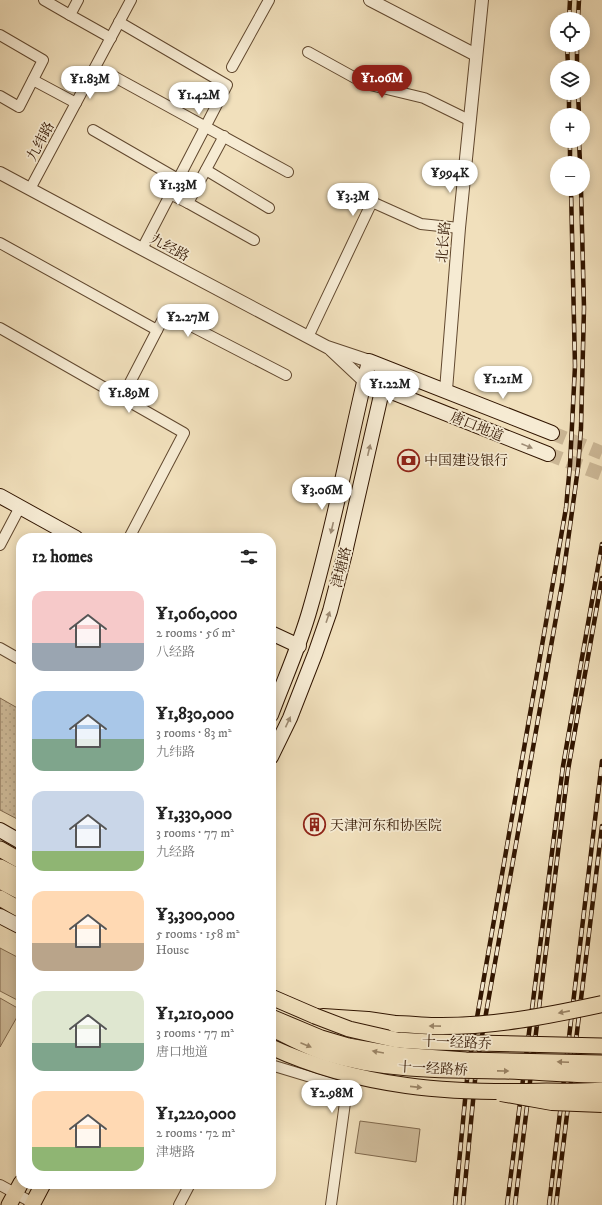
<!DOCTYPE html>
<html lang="en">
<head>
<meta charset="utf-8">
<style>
  body { margin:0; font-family:"IM FELL DW Pica","Noto Serif SC",serif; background:#f6f6f6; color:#222; height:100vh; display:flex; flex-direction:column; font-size:15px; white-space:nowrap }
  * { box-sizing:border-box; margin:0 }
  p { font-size:13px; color:#767676 }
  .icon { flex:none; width:22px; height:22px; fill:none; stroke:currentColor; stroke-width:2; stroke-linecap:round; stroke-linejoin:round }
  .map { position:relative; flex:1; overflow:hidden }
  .sheet { position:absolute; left:16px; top:533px; width:260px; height:656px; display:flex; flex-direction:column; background:#fff; border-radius:16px; box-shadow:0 2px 10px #0003 }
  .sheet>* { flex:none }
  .fabs { position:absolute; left:550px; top:12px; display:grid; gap:8px }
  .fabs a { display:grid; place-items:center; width:40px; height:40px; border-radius:50%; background:#fff; box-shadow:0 2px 10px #0003; font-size:20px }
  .price { position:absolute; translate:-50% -34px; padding:0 9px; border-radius:14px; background:#fff; color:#222; font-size:13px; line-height:26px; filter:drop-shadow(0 1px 2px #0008) }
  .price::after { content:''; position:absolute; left:50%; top:24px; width:12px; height:9px; margin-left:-6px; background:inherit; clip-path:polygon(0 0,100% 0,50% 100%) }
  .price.on { background:#8f2418; color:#fff }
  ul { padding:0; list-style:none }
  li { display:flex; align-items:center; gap:12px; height:100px; padding:0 16px }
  li span { display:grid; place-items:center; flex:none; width:112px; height:80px; border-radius:12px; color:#555 }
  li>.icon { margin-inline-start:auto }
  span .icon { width:48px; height:48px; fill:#fffc; stroke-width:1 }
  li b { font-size:17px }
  h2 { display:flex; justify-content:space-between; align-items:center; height:48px; padding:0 16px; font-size:17px }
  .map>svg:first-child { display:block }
</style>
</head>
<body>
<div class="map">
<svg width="602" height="1205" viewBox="0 0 602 1205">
  <defs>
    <pattern id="park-dots" width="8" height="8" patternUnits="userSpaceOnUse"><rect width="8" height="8" fill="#d0bd9c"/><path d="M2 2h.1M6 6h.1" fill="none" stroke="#b3a285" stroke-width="1.8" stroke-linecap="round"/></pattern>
  </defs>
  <rect width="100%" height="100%" fill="#f1e0bc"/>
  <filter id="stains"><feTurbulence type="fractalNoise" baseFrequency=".005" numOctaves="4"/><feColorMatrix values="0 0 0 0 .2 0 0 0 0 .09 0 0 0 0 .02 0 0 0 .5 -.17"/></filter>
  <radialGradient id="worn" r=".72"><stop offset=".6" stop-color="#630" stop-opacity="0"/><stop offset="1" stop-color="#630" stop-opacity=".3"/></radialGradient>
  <path fill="url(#park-dots)" stroke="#80694e" d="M0 698 21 710V821L0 810Z"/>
  <g fill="#d0bd9c" stroke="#80694e">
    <path d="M0 948 21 959V1002L0 991Z"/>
    <path d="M0 998 21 1010 0 1047Z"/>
    <path d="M360 1121 420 1129 416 1162 355 1153Z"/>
  </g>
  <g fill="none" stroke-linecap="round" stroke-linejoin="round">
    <g stroke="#cbb796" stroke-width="14" stroke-dasharray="14 7" stroke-linecap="butt">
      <path d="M552 433 602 453"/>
      <path d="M548 454 602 474"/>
    </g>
    <defs>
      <g id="minor">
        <path d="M44 0 70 15"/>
        <path d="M78 0 70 15 111 38"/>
        <path d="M119 22 227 85 142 249"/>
        <path d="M0 35 43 60 19 107 0 96"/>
        <path d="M308 52 366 84 424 98 469 120"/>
        <path d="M232 67 269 0"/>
        <path d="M113 76 288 172"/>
        <path d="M33 80 76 103"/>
        <path d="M93 130 178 179"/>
        <path d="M224 136 188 203 254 240"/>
        <path d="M206 170 269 208"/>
        <path d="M30 189 131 0"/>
        <path d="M170 194 188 203"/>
        <path d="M0 243 157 330"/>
        <path d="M0 328 184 433 129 538"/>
        <path d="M308 337 372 202 421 224 459 228"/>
        <path d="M122 398 166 313 286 375"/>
        <path d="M0 545 20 507"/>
        <path d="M0 648 21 660"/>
        <path d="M271 1065 347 1088 331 1205"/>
        <path d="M0 1185 33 1203"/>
        <path d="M179 1205 190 1184"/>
      </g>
      <g id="tertiary">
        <path d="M370 0 476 55"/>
        <path d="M0 173 142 249 327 347 369 361"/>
        <path d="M331 350 364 381"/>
        <path d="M446 390 459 228 482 0"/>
      </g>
      <g id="secondary">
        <path d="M364 381 548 454"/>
        <path d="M0 496 76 538"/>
        <path d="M271 633 299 646"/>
        <path d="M271 715C284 680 300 645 310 609 334 527 349 444 369 361L552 433"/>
        <path d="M271 757 290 718 315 654 330 611 344 557 387 369"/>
        <path d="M0 830 21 842"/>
        <path d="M0 916 21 927"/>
      </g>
      <g id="primary">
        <path d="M0 849 21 861"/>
        <path d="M0 867 21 878"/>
        <path d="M0 881 21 892"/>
        <path d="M0 898 21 910"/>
        <path d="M271 997 315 1016"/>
        <path d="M9 1205 21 1183"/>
        <path d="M32 1205 43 1184"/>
      </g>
      <path id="trunk" d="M323 1017 368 1020 395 1024"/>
    </defs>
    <use href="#minor" stroke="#61482f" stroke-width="12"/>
    <use href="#tertiary" stroke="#61482f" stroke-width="14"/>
    <use href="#secondary" stroke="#311500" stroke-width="16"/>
    <use href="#primary" stroke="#311500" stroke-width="17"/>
    <use href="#trunk" stroke="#311500" stroke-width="18"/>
    <use href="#minor" stroke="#f6ebd3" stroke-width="10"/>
    <use href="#tertiary" stroke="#f6ebd3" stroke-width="12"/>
    <use href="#secondary" stroke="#f6ebd3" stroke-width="14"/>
    <use href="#primary" stroke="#f1e0bc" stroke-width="15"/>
    <use href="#trunk" stroke="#f1e0bc" stroke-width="16"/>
    <defs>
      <g id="rail">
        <path d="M569 19 570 0"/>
        <path d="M578 19 579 0"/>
        <path d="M567 45 568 67"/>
        <path d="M577 45V67"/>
        <path d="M569 93V115"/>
        <path d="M578 93 579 115"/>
        <path d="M570 141V163"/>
        <path d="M579 141 580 163"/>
        <path d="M455 1205 468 1069 566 508 570 465 575 366 571 189"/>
        <path d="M463 1205 476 1070 562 584 578 468 581 428 584 308 581 189"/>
        <path d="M507 1205 563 766 602 544"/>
        <path d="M515 1205 568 770 602 578"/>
        <path d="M549 1205 602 761"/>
        <path d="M556 1205 602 826"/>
      </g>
    </defs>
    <use href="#rail" stroke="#311500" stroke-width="4.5"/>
    <use href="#rail" stroke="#f6ebd3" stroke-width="3" stroke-dasharray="9" stroke-linecap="butt"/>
    <defs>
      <g id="primary-bridge">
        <path d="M315 1016 349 1029 397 1040 430 1042 602 1046"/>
        <path d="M271 1017 321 1038 348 1046 398 1055 466 1060 602 1063"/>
        <path d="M271 1028C289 1037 307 1047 326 1053 383 1071 446 1070 505 1071 537 1072 569 1075 602 1075"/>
        <path d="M271 1047C360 1088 451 1094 547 1091 566 1091 584 1092 602 1090"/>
      </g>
      <g id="trunk-bridge">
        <path d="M395 1024C408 1024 422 1026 435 1026 491 1027 547 1016 602 1004"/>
        <path d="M501 1093 552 1102 602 1104"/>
      </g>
    </defs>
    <use href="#primary-bridge" stroke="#311500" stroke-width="17" stroke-linecap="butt"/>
    <use href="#trunk-bridge" stroke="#311500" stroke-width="18" stroke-linecap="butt"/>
    <use href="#primary-bridge" stroke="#f1e0bc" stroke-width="15"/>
    <use href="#trunk-bridge" stroke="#f1e0bc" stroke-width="16"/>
  </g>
  <defs><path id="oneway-solid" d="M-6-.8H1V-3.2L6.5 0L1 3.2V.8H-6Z"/></defs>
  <g fill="#9d8b74">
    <use href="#oneway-solid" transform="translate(527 446) rotate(22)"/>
    <use href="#oneway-solid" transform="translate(369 450) rotate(-77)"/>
    <use href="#oneway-solid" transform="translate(332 528) rotate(103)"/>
    <use href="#oneway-solid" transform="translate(328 617) rotate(-71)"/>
    <use href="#oneway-solid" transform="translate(288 722) rotate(-65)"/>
  </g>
  <g fill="#9b8567">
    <use href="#oneway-solid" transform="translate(564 1012) rotate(169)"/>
    <use href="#oneway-solid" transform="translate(435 1026) rotate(-179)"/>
    <use href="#oneway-solid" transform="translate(306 1045) rotate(23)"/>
    <use href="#oneway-solid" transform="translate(378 1052) rotate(-170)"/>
    <use href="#oneway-solid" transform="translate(563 1062) rotate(-178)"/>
    <use href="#oneway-solid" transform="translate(503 1071) rotate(1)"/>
    <use href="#oneway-solid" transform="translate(416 1087) rotate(6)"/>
  </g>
  <defs>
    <symbol id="bank-ring" viewBox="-11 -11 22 22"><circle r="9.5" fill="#f6ebd3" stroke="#8f2418" stroke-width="1.5"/><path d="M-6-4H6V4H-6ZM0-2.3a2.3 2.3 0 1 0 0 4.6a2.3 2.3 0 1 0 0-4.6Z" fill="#8f2418"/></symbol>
    <symbol id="building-ring" viewBox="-11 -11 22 22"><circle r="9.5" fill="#f6ebd3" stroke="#8f2418" stroke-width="1.5"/><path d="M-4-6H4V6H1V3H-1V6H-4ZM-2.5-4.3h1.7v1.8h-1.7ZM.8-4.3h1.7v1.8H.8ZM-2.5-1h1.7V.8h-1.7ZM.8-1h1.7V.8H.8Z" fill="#8f2418"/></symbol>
  </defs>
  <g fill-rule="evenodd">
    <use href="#bank-ring" x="396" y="448" width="25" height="25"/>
    <use href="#building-ring" x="302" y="812" width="25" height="25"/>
  </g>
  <g text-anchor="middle" stroke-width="3.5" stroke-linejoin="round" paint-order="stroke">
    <g font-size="14" fill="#311500" stroke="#f6ebd3">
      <text transform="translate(40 141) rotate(-62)" y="5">九纬路</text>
      <text transform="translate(443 242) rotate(-85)" y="5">北长路</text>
      <text transform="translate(170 247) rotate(28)" y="5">九经路</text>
      <text transform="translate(477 426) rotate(22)" y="5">唐口地道</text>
      <text transform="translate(341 567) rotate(-76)" y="5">津塘路</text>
      <text transform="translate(457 1042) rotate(2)" y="5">十一经路乔</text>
      <text transform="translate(433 1068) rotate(3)" y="5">十一经路桥</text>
    </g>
    <g font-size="14" fill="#311500" stroke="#f6ebd3" text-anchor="start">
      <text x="424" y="465">中国建设银行</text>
      <text x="330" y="830">天津河东和协医院</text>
    </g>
  </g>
  <rect width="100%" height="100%" filter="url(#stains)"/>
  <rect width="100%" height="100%" fill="url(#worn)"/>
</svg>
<div class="fabs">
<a><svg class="icon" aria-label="locate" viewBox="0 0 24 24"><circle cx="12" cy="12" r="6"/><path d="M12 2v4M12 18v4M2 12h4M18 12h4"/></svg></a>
<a><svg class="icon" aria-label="layers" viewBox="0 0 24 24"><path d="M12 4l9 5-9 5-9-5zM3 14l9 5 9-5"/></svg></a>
<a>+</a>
<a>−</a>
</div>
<b class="price on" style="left:382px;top:99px">¥1.06M</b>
<b class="price" style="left:90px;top:100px">¥1.83M</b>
<b class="price" style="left:199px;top:116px">¥1.42M</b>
<b class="price" style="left:450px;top:194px">¥994K</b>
<b class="price" style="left:178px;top:206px">¥1.33M</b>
<b class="price" style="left:353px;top:217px">¥3.3M</b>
<b class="price" style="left:188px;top:338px">¥2.27M</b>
<b class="price" style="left:503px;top:400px">¥1.21M</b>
<b class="price" style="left:390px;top:405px">¥1.22M</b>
<b class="price" style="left:129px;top:414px">¥1.89M</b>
<b class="price" style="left:322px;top:511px">¥3.06M</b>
<b class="price" style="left:332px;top:1114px">¥2.98M</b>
<section class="sheet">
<h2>12 homes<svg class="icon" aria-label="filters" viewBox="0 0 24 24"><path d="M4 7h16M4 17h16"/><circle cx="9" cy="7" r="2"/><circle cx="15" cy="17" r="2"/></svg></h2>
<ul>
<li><span style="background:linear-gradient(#f6c9c9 65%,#9aa5b1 0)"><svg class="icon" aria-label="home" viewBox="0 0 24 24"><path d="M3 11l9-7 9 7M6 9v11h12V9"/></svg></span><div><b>¥1,060,000</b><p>2 rooms · 56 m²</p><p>八经路</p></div></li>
<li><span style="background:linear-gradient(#a9c7e8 60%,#7fa58c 0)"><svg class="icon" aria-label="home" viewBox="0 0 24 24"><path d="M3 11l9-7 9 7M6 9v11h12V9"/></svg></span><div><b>¥1,830,000</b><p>3 rooms · 83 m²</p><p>九纬路</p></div></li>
<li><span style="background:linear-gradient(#c9d6e8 75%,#8fb573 0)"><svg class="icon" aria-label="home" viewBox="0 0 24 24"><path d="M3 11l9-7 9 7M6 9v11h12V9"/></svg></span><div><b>¥1,330,000</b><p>3 rooms · 77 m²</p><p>九经路</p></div></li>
<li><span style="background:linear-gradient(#ffd9b3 65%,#b9a48a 0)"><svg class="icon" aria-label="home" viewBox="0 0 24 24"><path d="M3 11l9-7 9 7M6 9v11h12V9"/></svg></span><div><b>¥3,300,000</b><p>5 rooms · 158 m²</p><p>House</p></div></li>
<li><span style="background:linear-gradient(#dfe7d0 65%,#7fa58c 0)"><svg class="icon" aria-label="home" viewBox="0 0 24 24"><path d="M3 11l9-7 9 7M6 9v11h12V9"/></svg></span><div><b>¥1,210,000</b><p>3 rooms · 77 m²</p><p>唐口地道</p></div></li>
<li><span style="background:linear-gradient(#ffd9b3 70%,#8fb573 0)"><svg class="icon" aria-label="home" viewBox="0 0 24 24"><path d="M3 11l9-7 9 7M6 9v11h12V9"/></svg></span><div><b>¥1,220,000</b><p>2 rooms · 72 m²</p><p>津塘路</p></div></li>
</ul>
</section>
</div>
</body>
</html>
